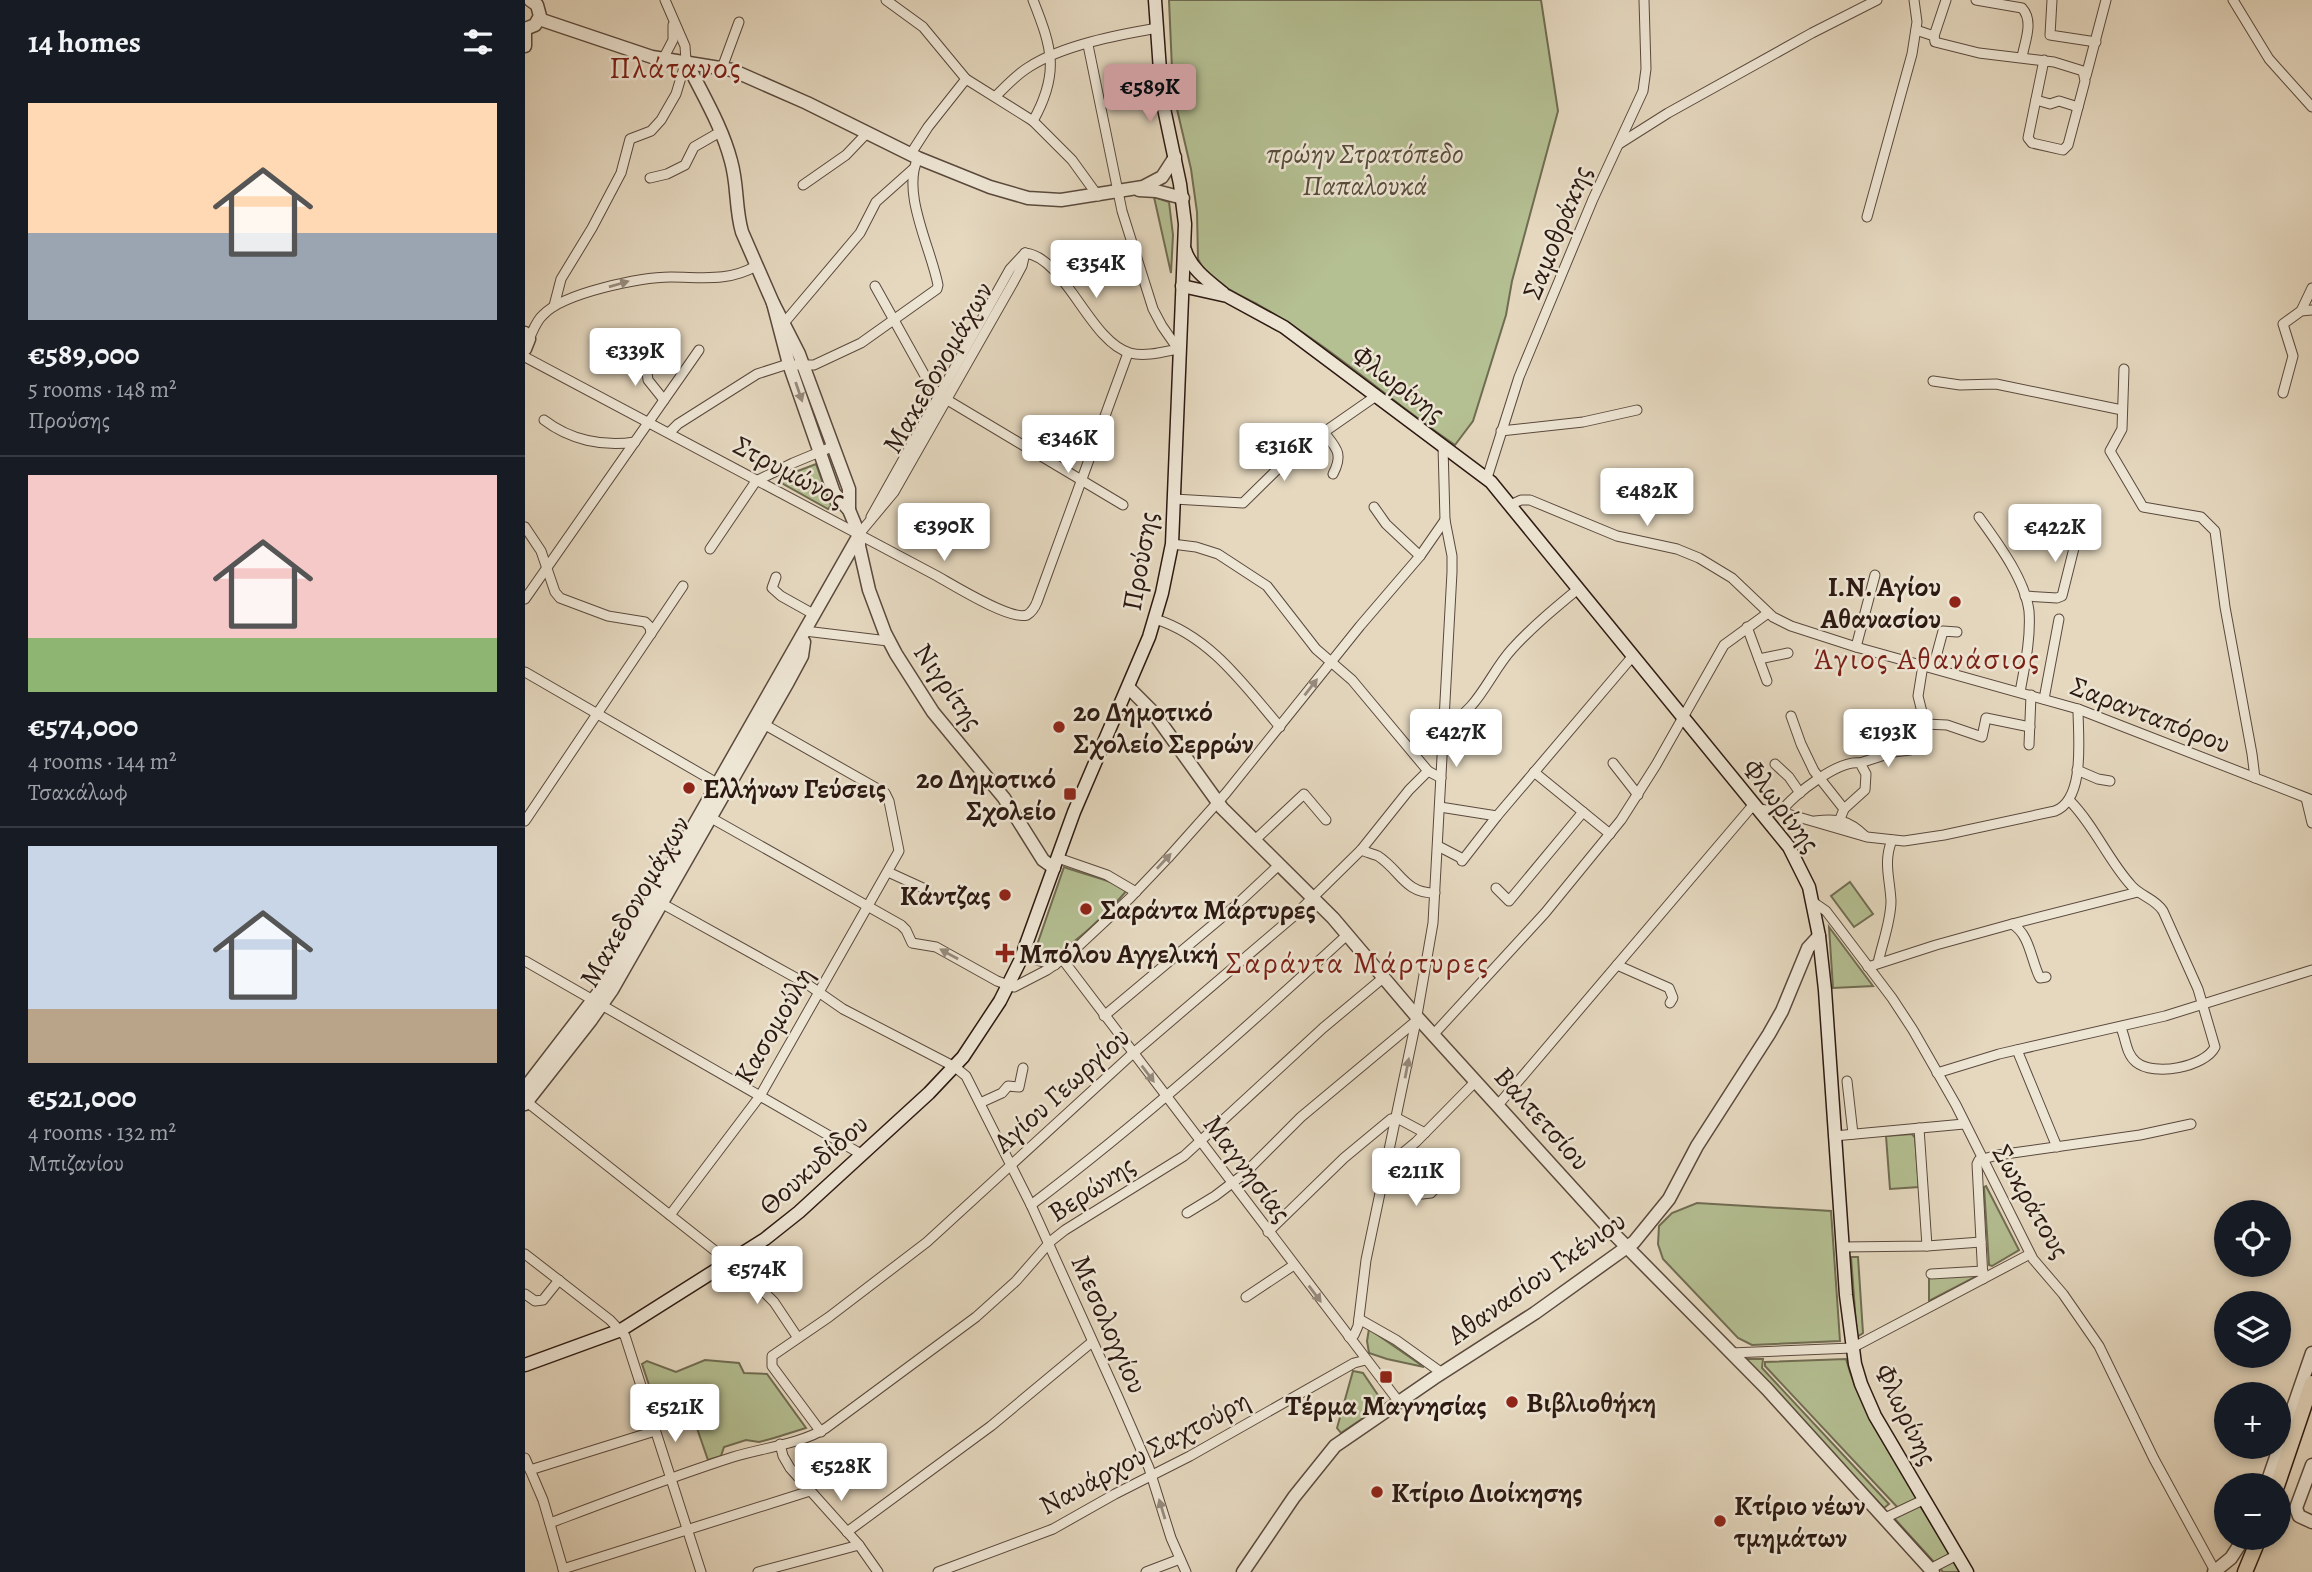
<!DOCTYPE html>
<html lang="en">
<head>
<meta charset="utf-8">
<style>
  body { margin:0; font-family:Alegreya,serif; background:#242831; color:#f1f3f6; height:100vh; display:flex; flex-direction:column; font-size:26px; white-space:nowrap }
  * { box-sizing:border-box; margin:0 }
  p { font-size:23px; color:#9ea1a6 }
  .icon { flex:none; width:38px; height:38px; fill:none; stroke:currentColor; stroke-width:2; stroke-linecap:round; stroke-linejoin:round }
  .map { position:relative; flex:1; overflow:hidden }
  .drawer { display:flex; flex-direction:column; background:#171b24; width:525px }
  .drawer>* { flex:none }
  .fabs { position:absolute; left:1689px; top:1200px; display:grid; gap:14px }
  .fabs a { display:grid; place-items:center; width:77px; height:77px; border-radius:50%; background:#171b24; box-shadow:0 4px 10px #0003; font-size:35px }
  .price { position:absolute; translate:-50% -60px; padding:0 16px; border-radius:7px; background:#fff; color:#222; font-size:23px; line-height:46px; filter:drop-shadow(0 2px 4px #0008) }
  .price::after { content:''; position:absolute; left:50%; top:42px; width:21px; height:16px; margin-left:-10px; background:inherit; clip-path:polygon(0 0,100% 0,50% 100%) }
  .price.selected { background:#c59692; color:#111 }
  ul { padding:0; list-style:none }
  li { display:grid; align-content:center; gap:14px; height:371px; padding:0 28px }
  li+li { border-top:2px solid #363941 }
  li span { display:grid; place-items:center; height:217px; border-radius:0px; color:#555 }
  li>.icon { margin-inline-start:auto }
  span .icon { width:126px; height:126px; fill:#fffc; stroke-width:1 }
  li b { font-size:30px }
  h2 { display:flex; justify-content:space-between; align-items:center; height:84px; padding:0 28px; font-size:30px }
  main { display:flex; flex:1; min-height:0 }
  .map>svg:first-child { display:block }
</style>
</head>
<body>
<main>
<section class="drawer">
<h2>14 homes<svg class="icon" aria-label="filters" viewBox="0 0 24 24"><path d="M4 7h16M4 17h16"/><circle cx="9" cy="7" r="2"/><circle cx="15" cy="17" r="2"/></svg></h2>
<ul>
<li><span style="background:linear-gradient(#ffd9b3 60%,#9aa5b1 0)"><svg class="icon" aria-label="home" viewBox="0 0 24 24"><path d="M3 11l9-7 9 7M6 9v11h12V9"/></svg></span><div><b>€589,000</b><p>5 rooms · 148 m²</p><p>Προύσης</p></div></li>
<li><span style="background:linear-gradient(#f6c9c9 75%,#8fb573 0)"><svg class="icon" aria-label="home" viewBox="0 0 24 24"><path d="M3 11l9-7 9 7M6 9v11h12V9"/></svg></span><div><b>€574,000</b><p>4 rooms · 144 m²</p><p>Τσακάλωφ</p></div></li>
<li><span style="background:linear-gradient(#c9d6e8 75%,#b9a48a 0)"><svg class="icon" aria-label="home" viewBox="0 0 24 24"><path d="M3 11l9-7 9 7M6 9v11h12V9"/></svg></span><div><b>€521,000</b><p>4 rooms · 132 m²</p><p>Μπιζανίου</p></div></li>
</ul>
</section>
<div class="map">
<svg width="1787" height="1572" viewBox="0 0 1787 1572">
  <rect width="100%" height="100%" fill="#e5d8bf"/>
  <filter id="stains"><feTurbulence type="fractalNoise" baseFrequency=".00286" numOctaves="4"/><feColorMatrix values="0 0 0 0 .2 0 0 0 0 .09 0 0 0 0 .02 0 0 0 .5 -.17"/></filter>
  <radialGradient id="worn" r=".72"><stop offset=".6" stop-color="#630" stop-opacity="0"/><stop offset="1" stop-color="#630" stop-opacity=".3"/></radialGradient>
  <g fill="#b4bf92" stroke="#706c52" stroke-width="2">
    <path d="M644 0H1016L1033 111 987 281 981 315 948 421 930 445C863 399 803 344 732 304 711 293 682 281 673 259L672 212 666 169 648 92Z"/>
    <path d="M629 197 644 202 648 235 646 273Z"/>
    <path d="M291 464 306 506 303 509 253 481 254 478Z"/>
    <path d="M539 867C561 875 582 879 603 889 588 907 545 951 523 956L514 953 512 945Z"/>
    <path d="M1325 882 1348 914 1329 927 1306 896Z"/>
    <path d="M1304 927 1348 986 1308 988Z"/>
    <path d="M1387 1134 1390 1138 1394 1187 1365 1189 1361 1136Z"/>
    <path d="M1461 1186 1494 1250 1467 1266 1464 1265 1459 1187Z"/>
    <path d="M1172 1203 1306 1211 1315 1341 1227 1345 1213 1338 1138 1259 1133 1244 1134 1226 1147 1213Z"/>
    <path d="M1326 1257H1333L1338 1333 1332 1337Z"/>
    <path d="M1454 1275 1404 1301V1276Z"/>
    <path d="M844 1329 899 1367 862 1359 844 1353 842 1341Z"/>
    <path d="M1218 1359H1238L1237 1368 1364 1504 1359 1508Z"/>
    <path d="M1321 1359C1335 1410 1367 1455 1393 1500L1374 1509 1240 1366V1362Z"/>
    <path d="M180 1360 214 1363 219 1373 242 1374 281 1428 249 1438 234 1442 221 1440 199 1447 196 1456 183 1460 166 1411 136 1421 117 1364 122 1361 151 1372Z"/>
    <path d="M828 1371 838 1373 859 1404 816 1433 812 1428Z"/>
    <path d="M1394 1504 1436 1572H1418L1368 1517Z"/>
  </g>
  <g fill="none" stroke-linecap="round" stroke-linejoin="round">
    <defs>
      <g id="minor">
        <path d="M361 0 398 27 441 79 403 127 385 155"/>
        <path d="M508 0C527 48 535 73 508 121L547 160 573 196"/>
        <path d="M1451 0 1497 8C1509 21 1500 41 1497 57"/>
        <path d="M1527 0 1525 35 1571 42"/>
        <path d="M1708 0 1744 59 1787 107"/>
        <path d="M1391 30 1409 36 1410 42 1454 53 1529 62 1558 71 1560 81 1543 145 1538 150 1507 143 1503 138 1519 60"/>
        <path d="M1409 36 1421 0"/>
        <path d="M138 59 148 40V25"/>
        <path d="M197 68 214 22"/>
        <path d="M1561 76 1581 0"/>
        <path d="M441 79 508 121"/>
        <path d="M471 96C481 86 492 74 504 67 538 45 593 35 632 28"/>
        <path d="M1511 100 1525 104 1534 101 1553 107"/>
        <path d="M1094 144 1143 113 1287 33 1352 0"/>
        <path d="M125 178 142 174 160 165 169 147 195 132"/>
        <path d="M278 185 321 155 342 133"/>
        <path d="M1342 217 1387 54 1392 22 1389 0"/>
        <path d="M500 253C540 257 565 342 605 353 620 357 638 352 653 349L637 326 628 309 597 211 563 45"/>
        <path d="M350 286 404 383 414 395 598 505"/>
        <path d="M29 306 36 279 67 228 96 173 105 139 126 131 136 120 151 94 161 61 160 46 140 0"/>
        <path d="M1776 311 1787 288"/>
        <path d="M259 323 335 233 351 202 388 169"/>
        <path d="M4 339C8 331 11 321 18 315 38 293 116 277 146 277 177 277 203 282 231 266"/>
        <path d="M0 357 412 576C428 585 486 621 502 615 507 612 510 607 512 602L603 353"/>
        <path d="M120 358 123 380 139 400"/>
        <path d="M1599 369 1597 429 1585 451 1618 507 1676 517 1690 531 1700 607 1727 754 1730 778"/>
        <path d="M1408 381 1435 385 1471 384 1597 410"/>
        <path d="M1758 393 1768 356 1758 324 1776 311 1787 310"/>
        <path d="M19 420C45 440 78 447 110 442"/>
        <path d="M798 431C811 448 819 453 808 474"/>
        <path d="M976 431 1058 422 1112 410"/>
        <path d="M145 432 153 424 232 374 260 365H289L336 343 412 289 413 285C406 248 376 193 393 158"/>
        <path d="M962 478 994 377 1068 199 1118 91 1121 69 1119 0"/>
        <path d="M649 499 718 503 769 453 851 396"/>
        <path d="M985 505 996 500H1005L1092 536 1152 549 1174 558 1207 578 1248 617 1266 626 1331 647 1553 709 1787 800"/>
        <path d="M849 507 861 524 895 556"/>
        <path d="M346 517 485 269 500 253"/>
        <path d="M1454 517C1472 542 1500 579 1504 611 1506 638 1500 665 1495 692"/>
        <path d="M0 527 16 551 30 592 35 598 83 616 120 622 125 627 126 634"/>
        <path d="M334 534 369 492 489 281 497 266 500 253"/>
        <path d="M647 544 671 547 693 554 742 586 791 649 827 680 903 771 916 778"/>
        <path d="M185 549 231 481 268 463 309 446"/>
        <path d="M251 577 247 588 256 596 290 615"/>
        <path d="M1500 596 1532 598 1537 596 1555 524"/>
        <path d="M0 599 174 350"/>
        <path d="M630 619C685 636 719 685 755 727"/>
        <path d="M1222 627 1242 681"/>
        <path d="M280 631 363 641"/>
        <path d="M1331 647 1350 575"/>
        <path d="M1234 659 1263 653"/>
        <path d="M1398 665 1393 696 1400 724 1422 725 1457 737 1461 718 1505 727"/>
        <path d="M1408 668 1418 631 1432 632"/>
        <path d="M0 672 197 786"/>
        <path d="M1519 699 1534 619"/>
        <path d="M1266 716 1276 744 1289 771 1319 809"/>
        <path d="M918 726C953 713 964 674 987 649 1007 627 1030 608 1053 589"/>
        <path d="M1504 745 1506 695"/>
        <path d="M1088 763 1113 795"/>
        <path d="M1335 763 1369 752 1385 750"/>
        <path d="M1250 764 1264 777 1275 793"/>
        <path d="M1552 770 1573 779 1585 781"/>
        <path d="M1009 772 1085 834"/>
        <path d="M1781 798 1787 823"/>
        <path d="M1544 800C1569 825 1582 858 1605 884 1614 896 1630 898 1638 911L1673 989 1690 1047C1680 1067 1629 1077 1611 1062 1601 1054 1601 1039 1596 1028"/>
        <path d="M915 807 972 816"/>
        <path d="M1234 809 1256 812 1342 837 1379 841 1419 835 1530 811C1561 799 1553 736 1553 709"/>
        <path d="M1256 812C1267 795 1315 759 1335 763L1341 774 1340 790 1319 809 1315 819"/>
        <path d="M181 815 376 925 381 930 387 943 411 947 472 981 489 987 522 970 545 954 605 898 643 858 701 793 835 626 895 556 920 520"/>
        <path d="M0 821 158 586"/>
        <path d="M1290 821C1313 818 1323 820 1340 836"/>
        <path d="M730 840 779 794 801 820"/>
        <path d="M913 846 938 859"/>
        <path d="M836 850C841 852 848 854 853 856 876 871 879 893 910 893"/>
        <path d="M533 858 582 875 611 892"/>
        <path d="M937 861 972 816 1107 657"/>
        <path d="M363 872 398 888"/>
        <path d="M971 888 984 901 1058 812"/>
        <path d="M1288 902 1301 911 1311 924 1367 998 1388 1030 1431 1105 1508 1259 1538 1294 1574 1346 1629 1459 1690 1571"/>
        <path d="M136 903 282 984 318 1009 430 1067 441 1076 506 1205 593 1397 624 1468 646 1538 661 1572"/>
        <path d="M1487 924 1613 892"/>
        <path d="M501 947 511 960 530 965"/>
        <path d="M538 960 874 1402"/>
        <path d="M0 961 336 1154"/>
        <path d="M1353 963C1357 944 1366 921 1366 901 1365 879 1358 862 1367 840"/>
        <path d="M1092 965 1144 988 1148 998 1145 1003"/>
        <path d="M1343 967 1411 945 1487 924C1505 934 1506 961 1515 978L1521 977"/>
        <path d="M579 1016 708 908 755 864"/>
        <path d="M908 1035 1020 913 1096 820 1131 765 1199 645 1243 613"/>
        <path d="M1492 1050 1532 1147"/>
        <path d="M1412 1073 1474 1054 1640 1016 1787 970"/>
        <path d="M1322 1081 1328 1134"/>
        <path d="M2 1102 227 1280 249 1302 273 1338"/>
        <path d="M455 1103 477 1093 483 1086 494 1087 498 1068"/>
        <path d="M973 1105 1229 804"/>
        <path d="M1394 1128 1402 1246"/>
        <path d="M1309 1136 1439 1124"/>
        <path d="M872 1159 897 1194 906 1193 922 1176"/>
        <path d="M862 1166 891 1142 951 1081"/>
        <path d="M506 1205C617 1121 720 1029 822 935"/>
        <path d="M662 1213 690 1196 719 1174 776 1117 891 1021"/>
        <path d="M145 1215 235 1096 374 851 364 801 360 793 235 722"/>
        <path d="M743 1232 819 1158 866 1119 872 1118 900 1133"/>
        <path d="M1317 1247 1402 1246 1456 1242"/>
        <path d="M0 1254 85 1320 100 1336 176 1572"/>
        <path d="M1406 1274 1458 1271"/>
        <path d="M1458 1279 1452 1164 1454 1160 1473 1155 1615 1135 1666 1124"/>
        <path d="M0 1294 10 1301 18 1300 34 1280"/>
        <path d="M721 1297 769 1265"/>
        <path d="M834 1319 871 1340 917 1373"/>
        <path d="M824 1337 829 1335 833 1326 841 1260 891 1021 908 923 927 572V556L920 520 918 446"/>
        <path d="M1206 1353 1327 1348 1505 1254"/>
        <path d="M296 1432 247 1366V1356L304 1317 402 1242 605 1056 770 915 836 850 884 790 903 771"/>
        <path d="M255 1444 258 1456 265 1468 334 1545 353 1572"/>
        <path d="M0 1458 18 1500 39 1572"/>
        <path d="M5 1470 130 1431"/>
        <path d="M1360 1518 1398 1500"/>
        <path d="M25 1523C86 1500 146 1477 208 1457 237 1448 276 1444 301 1428L451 1317 491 1281 526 1241 540 1230 659 1156 798 1028 858 978"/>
        <path d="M322 1532 466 1426 567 1342"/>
        <path d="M38 1569 285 1491"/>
        <path d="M1405 1569 1432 1555"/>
        <path d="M233 1572 334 1545"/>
        <path d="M413 1572 528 1529 590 1494 665 1456 829 1363 841 1360"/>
        <path d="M621 1572 655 1559"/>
      </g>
      <g id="tertiary">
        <path d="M14 19 127 57 207 70 282 103 393 158 465 187 503 198 536 200 618 187 637 177 650 157"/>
        <path d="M0 29 10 25 15 16 12 5 5 0"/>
        <path d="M0 46V29"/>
        <path d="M161 61C177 94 197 126 206 161 213 185 210 208 217 232L248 303 274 354 324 489V510"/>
        <path d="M614 190 631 191 658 198"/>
        <path d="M248 303 264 364 309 493 324 510 334 534V546L344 590 360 633 371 654 408 712 479 798 518 860 529 868"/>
        <path d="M0 333 4 339 0 349"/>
        <path d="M604 688 628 712 697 808 808 918 892 1017 1090 1235 1242 1389 1408 1572"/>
        <path d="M0 1088 74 992 333 537"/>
        <path d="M0 1104 66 1020 87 990 263 682 277 656 279 642"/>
        <path d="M1787 1465 1771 1508 1774 1516 1787 1522"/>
        <path d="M1741 1486 1787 1353"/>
        <path d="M718 1572 769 1497 810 1446 909 1378 1010 1313 1109 1242 1144 1199 1172 1146 1244 1034 1257 1011 1283 948 1294 936"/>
        <path d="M1689 1572 1706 1558 1719 1538"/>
      </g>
      <g id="secondary">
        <path d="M660 250C666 269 683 281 698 293"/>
        <path d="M657 286 702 296 759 327 966 482 1264 847 1284 887 1294 936 1300 990 1321 1295 1330 1364 1336 1384 1350 1416 1442 1572"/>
        <path d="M0 1365 96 1330 240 1239 274 1212 404 1093 438 1057 475 1001 495 961 549 812 624 637 637 593 647 544 660 224 655 184 637 99 630 0"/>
      </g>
      <g id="primary">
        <path d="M1752 1486 1787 1383"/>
        <path d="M1720 1572 1734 1538"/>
      </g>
    </defs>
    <use href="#minor" stroke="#5a493d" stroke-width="11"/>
    <use href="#tertiary" stroke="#5a493d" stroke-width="15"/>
    <use href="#secondary" stroke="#2c1912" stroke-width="15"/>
    <use href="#primary" stroke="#2c1912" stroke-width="17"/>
    <use href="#minor" stroke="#eee6d5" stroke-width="9"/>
    <use href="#tertiary" stroke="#eee6d5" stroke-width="12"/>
    <use href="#secondary" stroke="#eee6d5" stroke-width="12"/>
    <use href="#primary" stroke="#e5d8bf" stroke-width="14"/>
  </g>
  <defs><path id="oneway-solid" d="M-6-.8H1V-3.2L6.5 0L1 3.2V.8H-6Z" transform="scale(1.75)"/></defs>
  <g fill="#978a7d">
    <use href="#oneway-solid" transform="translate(94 284) rotate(-16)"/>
    <use href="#oneway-solid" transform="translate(274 392) rotate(71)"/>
    <use href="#oneway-solid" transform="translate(786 687) rotate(-52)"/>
    <use href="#oneway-solid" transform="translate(639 861) rotate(-47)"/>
    <use href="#oneway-solid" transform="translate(424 954) rotate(-151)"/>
    <use href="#oneway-solid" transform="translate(882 1068) rotate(-79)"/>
    <use href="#oneway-solid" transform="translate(623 1074) rotate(53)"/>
    <use href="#oneway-solid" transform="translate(790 1294) rotate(53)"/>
    <use href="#oneway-solid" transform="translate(637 1509) rotate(-107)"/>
  </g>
  <g fill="#8f2418" stroke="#eee6d5" stroke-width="2.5">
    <circle cx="1430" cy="602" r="7"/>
    <circle cx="534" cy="727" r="7"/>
    <circle cx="164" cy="788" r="7"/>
    <rect x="538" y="787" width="14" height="14" rx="3.5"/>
    <circle cx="480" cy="895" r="7"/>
    <circle cx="561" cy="909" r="7"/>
    <path d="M476.5 942.5h7v7h7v7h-7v7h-7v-7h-7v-7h7z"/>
    <rect x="854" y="1370" width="14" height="14" rx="3.5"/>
    <circle cx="987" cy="1402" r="7"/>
    <circle cx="852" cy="1492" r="7"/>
    <circle cx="1195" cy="1521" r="7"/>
  </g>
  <g text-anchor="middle" stroke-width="5" stroke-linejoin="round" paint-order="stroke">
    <g font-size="28" font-style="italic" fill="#554b38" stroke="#eee6d5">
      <text x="840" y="163">πρώην Στρατόπεδο<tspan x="840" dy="32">Παπαλουκά</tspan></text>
    </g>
    <g font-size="28" fill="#2c1912" stroke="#eee6d5">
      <text transform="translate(1031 232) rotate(-68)" y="10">Σαμοθράκης</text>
      <text transform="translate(412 367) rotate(-60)" y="10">Μακεδονομάχων</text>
      <text transform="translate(874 383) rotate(37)" y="10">Φλωρίνης</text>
      <text transform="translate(265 471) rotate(28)" y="10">Στρυμώνος</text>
      <text transform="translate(614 561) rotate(-80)" y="10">Προύσης</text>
      <text transform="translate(424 686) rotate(55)" y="10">Νιγρίτης</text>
      <text transform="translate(1626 714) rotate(21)" y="10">Σαρανταπόρου</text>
      <text transform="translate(1257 805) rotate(53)" y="10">Φλωρίνης</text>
      <text transform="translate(109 901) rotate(-60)" y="10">Μακεδονομάχων</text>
      <text transform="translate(248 1025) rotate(-60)" y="10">Κασομούλη</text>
      <text transform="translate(536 1089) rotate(-42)" y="10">Αγίου Γεωργίου</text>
      <text transform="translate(1018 1118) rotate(48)" y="10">Βαλτετσίου</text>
      <text transform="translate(288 1164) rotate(-42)" y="10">Θουκυδίδου</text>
      <text transform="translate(723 1168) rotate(53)" y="10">Μαγνησίας</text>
      <text transform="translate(566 1188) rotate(-33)" y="10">Βερώνης</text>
      <text transform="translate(1507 1201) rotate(60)" y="10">Σωκράτους</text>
      <text transform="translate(1011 1277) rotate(-35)" y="10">Αθανασίου Γκένιου</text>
      <text transform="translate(585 1324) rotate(66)" y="10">Μεσολογγίου</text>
      <text transform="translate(1382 1414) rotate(64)" y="10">Φλωρίνης</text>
      <text transform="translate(619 1452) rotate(-28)" y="10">Ναυάρχου Σαχτούρη</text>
    </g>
    <g font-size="28" font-weight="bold" fill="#2c1912" stroke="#eee6d5" text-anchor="start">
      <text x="1416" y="596" text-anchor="end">Ι.Ν. Αγίου<tspan x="1416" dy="32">Αθανασίου</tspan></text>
      <text x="548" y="721">2ο Δημοτικό<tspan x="548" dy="32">Σχολείο Σερρών</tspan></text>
      <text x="531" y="788" text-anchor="end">2ο Δημοτικό<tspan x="531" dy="32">Σχολείο</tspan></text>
      <text x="178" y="798">Ελλήνων Γεύσεις</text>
      <text x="466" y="905" text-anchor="end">Κάντζας</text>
      <text x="575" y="919">Σαράντα Μάρτυρες</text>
      <text x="494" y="963">Μπόλου Αγγελική</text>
      <text x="1001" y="1412">Βιβλιοθήκη</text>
      <text x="861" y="1415" text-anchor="middle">Τέρμα Μαγνησίας</text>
      <text x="866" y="1502">Κτίριο Διοίκησης</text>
      <text x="1209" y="1515">Κτίριο νέων<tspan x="1209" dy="32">τμημάτων</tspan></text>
    </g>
    <g font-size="30" letter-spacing="2" fill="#7a1f14" stroke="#eee6d5">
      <text x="151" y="78">Πλάτανος</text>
      <text x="1402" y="669">Άγιος Αθανάσιος</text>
      <text x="833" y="973">Σαράντα Μάρτυρες</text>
    </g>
  </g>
  <rect width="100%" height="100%" filter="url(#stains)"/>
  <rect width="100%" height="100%" fill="url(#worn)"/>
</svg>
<div class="fabs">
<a><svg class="icon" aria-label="locate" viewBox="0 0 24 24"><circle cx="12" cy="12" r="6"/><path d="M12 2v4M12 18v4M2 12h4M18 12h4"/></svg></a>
<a><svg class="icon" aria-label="layers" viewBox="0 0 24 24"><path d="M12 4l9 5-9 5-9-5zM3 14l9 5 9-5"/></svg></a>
<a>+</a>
<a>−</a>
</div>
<b class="price selected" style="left:625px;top:124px">€589K</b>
<b class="price" style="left:571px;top:300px">€354K</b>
<b class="price" style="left:110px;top:388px">€339K</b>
<b class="price" style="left:543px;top:475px">€346K</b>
<b class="price" style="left:759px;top:483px">€316K</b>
<b class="price" style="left:1122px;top:528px">€482K</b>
<b class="price" style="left:419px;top:563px">€390K</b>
<b class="price" style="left:1530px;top:564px">€422K</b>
<b class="price" style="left:931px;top:769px">€427K</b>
<b class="price" style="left:1363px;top:769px">€193K</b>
<b class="price" style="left:891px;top:1208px">€211K</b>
<b class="price" style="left:232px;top:1306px">€574K</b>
<b class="price" style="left:150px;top:1444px">€521K</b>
<b class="price" style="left:316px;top:1503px">€528K</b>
</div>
</main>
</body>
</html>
